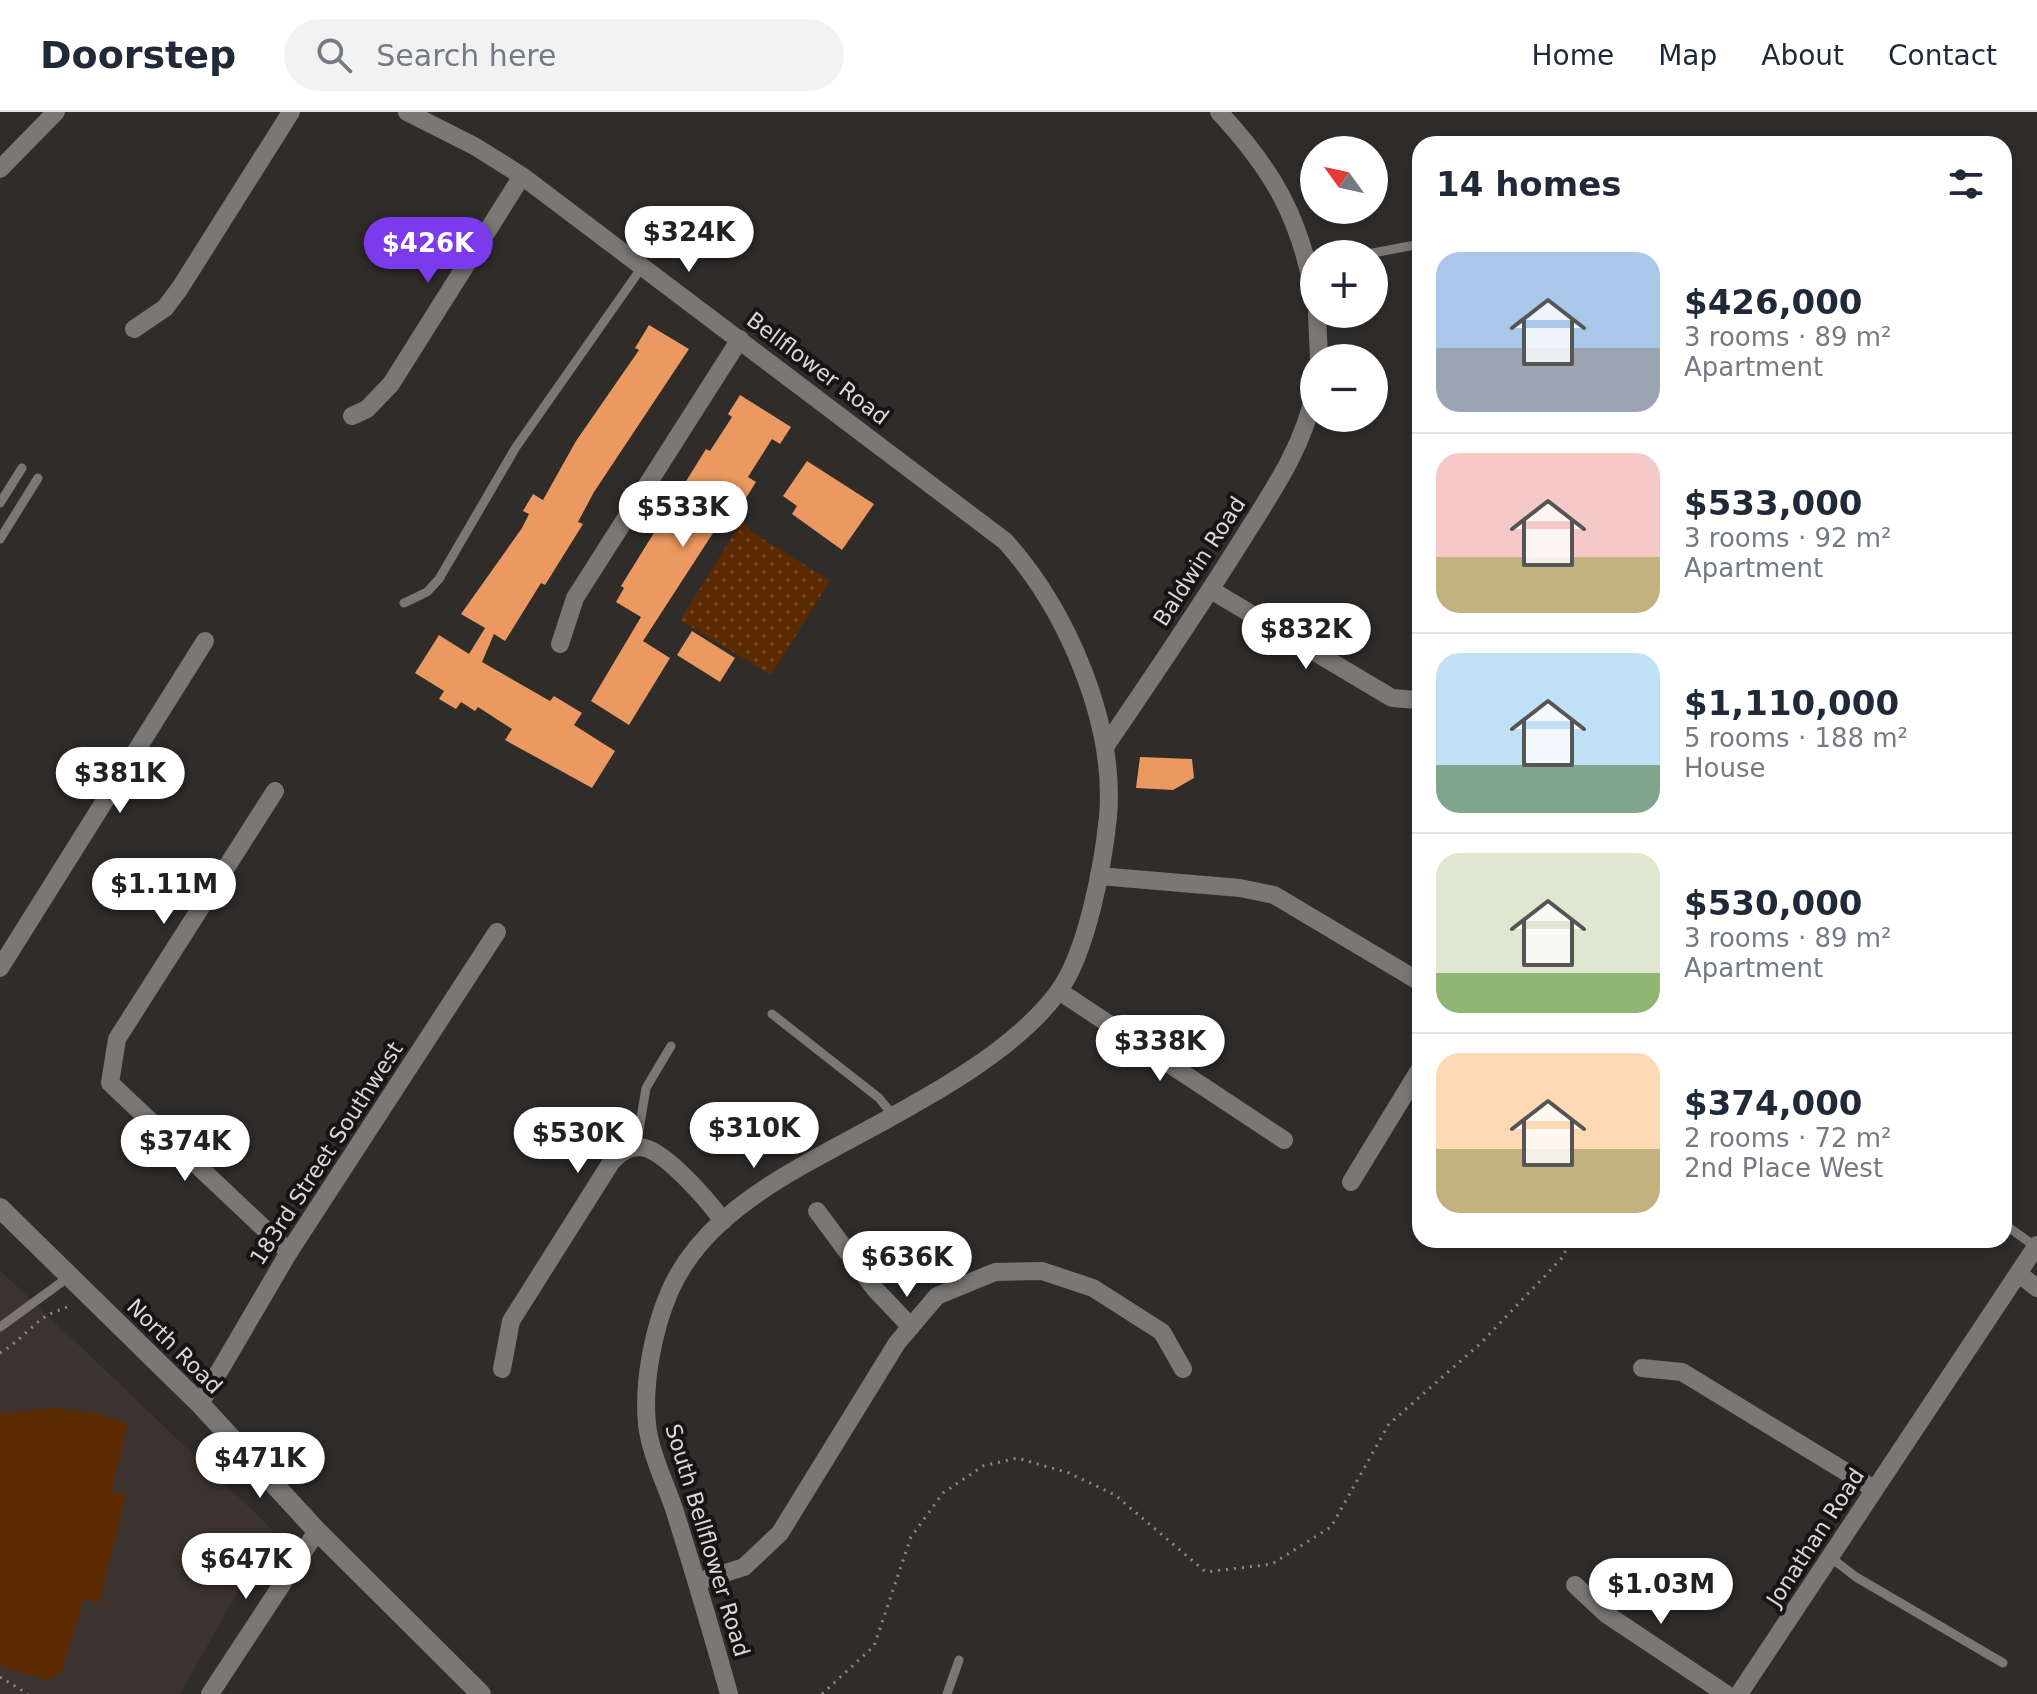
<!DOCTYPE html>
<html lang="en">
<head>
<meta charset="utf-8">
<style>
  body { margin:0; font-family:"DejaVu Sans",sans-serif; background:#f2f2f3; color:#1f2937; height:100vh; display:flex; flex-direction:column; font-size:30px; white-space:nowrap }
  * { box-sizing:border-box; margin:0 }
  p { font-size:26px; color:#747a83 }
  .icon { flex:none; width:44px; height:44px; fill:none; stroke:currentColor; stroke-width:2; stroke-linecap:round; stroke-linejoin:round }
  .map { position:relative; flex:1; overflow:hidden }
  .sheet { position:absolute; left:1412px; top:24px; width:600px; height:1112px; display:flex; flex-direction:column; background:#fff; border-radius:24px; box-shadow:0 4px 12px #0003 }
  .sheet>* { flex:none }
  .needle { width:52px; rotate:303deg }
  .buttons { position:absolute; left:1300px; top:24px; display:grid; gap:16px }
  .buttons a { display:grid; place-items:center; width:88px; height:88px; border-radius:50%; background:#fff; box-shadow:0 4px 12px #0003; font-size:40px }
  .price { position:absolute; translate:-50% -68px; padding:0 18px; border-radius:28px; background:#fff; color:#222; font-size:26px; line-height:52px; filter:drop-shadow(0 2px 4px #0008) }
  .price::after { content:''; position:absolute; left:50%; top:48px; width:24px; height:18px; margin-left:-12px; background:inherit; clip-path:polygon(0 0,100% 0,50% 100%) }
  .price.on { background:#7c3aed; color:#fff }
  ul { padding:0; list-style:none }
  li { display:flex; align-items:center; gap:24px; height:200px; padding:0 24px }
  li+li { border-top:2px solid #e0e1e3 }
  li span { display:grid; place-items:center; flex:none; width:224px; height:160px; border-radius:24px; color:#555 }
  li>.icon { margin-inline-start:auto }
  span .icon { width:96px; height:96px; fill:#fffc; stroke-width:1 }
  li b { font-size:34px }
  h2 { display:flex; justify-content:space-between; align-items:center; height:96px; padding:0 24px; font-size:34px }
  header { display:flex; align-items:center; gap:48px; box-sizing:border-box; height:112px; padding:0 40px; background:#fff; border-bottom:2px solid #e0e1e3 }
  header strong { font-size:38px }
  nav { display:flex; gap:44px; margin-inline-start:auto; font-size:28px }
  .search { width:560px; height:72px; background:#f2f2f3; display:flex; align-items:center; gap:20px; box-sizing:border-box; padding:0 28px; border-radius:44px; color:#747a83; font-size:30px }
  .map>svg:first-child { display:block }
</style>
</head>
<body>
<header>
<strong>Doorstep</strong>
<div class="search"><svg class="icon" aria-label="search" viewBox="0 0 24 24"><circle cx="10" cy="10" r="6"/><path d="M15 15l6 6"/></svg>Search here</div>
<nav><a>Home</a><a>Map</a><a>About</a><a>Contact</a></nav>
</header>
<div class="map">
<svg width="2037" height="1582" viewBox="0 0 2037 1582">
  <defs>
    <pattern id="park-dots" width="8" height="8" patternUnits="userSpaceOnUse" patternTransform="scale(2)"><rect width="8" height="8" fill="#5c2a00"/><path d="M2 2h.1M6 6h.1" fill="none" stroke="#734824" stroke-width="1.8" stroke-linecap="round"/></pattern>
  </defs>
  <rect width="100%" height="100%" fill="#2f2c2a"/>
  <path fill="#3c332e" d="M0 1158 273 1418 180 1582H0Z"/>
  <path fill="url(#park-dots)" d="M743 408 752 420 830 469 771 563 680 508Z"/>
  <path fill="#5c2a00" d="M51 1296 88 1300 128 1311 111 1380 126 1382 99 1491 84 1487 61 1560 47 1568 0 1554V1302Z"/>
  <g fill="#eb9960">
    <path d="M649 213 689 237 594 380 578 410 583 412 545 473 541 471 505 529 494 522 482 550 550 589 554 584 582 601 574 613 615 639 592 676 505 628 512 617 478 595 475 599 461 590 456 597 439 587 444 579 415 561 439 523 469 542 485 516 461 502 522 416 529 402 523 399 533 382 543 388 576 329 639 238 635 236Z"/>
    <path d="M740 283 791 315 780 332 772 327 748 365 756 370 746 386 739 381 643 529 670 546 629 613 591 589 641 505 616 490 624 476 621 474 706 337 710 339 732 305 728 302Z"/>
    <path d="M807 349 874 392 842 438 792 402 797 394 783 384Z"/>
    <path d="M692 519 735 546 720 570 677 543Z"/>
    <path d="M1140 645 1192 647 1194 666 1173 678 1136 676Z"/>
  </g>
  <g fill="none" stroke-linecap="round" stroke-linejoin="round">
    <g stroke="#8c8988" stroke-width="3" stroke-dasharray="2 6" stroke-linecap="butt">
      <path d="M0 1241C19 1231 36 1207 54 1200 61 1197 64 1198 71 1192"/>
      <path d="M0 1565 28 1582"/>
      <path d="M822 1582 874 1534 911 1425 943 1381 983 1354 1017 1346 1069 1361 1115 1383 1206 1460 1272 1452 1331 1415 1389 1312 1481 1231 1561 1147 1572 1128"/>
    </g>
    <g stroke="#7a7774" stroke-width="9">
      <path d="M1368 142 1420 132"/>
      <path d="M0 391 22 356"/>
      <path d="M0 427 38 366"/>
      <path d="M404 491 427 480 439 467 516 335 642 155"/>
      <path d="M772 902 879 986 892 1002"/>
      <path d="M636 1036 646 976 671 934"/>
      <path d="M2004 1112 2036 1135"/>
      <path d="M0 1215 70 1164"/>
      <path d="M1830 1445 1856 1465 2003 1551"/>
      <path d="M947 1582 959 1548"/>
    </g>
    <g stroke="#7a7774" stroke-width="18">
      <path d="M407 0 476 35 522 64 1005 429C1067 498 1116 611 1108 705 1103 753 1087 841 1058 880 1004 954 878 1010 798 1056 746 1086 693 1124 669 1181 653 1219 643 1271 647 1312 650 1341 666 1372 675 1400 694 1460 712 1521 729 1582"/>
      <path d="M1219 0C1273 58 1299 104 1314 182"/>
      <path d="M0 57 56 0"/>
      <path d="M1317 202 1319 246"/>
      <path d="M134 217 165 196 180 176 291 0"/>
      <path d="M352 304 367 297 391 272 522 64"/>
      <path d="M1211 478 1392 586 1418 588"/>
      <path d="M560 532 575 486 740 227"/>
      <path d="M1107 632C1154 563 1201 494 1245 423 1272 380 1304 333 1314 282"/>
      <path d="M275 679 117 927 110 971 289 1140"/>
      <path d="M1099 764 1240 776 1274 783 1420 870"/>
      <path d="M0 856 205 529"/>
      <path d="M1059 879 1284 1028"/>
      <path d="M1351 1070 1420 957"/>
      <path d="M817 1099 874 1176 911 1215"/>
      <path d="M2019 1162 2037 1176"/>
      <path d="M1642 1256 1682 1260 1874 1377"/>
      <path d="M502 1257 511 1209 612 1049C620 1042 627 1035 639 1035 663 1035 709 1090 723 1109"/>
      <path d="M200 1292 289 1140 497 820"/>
      <path d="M697 1470 744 1455 780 1421 897 1231 937 1184 995 1160 1042 1159 1093 1176 1162 1220 1183 1257"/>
      <path d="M1575 1473 1606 1502 1726 1582"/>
      <path d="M210 1582 317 1419"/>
      <path d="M1739 1582 2037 1133"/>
    </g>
    <path stroke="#7a7774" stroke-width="20" d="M0 1096 200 1292 317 1419 481 1582"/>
  </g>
  <g text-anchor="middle" stroke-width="8" stroke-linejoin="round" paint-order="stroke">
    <g font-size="22" fill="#dad8d7" stroke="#161414">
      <text transform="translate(818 256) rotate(37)" y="8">Bellflower Road</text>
      <text transform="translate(1199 449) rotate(-57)" y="8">Baldwin Road</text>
      <text transform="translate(326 1041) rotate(-57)" y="8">183rd Street Southwest</text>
      <text transform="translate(175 1234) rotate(45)" y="8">North Road</text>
      <text transform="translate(1815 1425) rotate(-57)" y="8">Jonathan Road</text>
      <text transform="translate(708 1428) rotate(73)" y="8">South Bellflower Road</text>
    </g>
  </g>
</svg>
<div class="buttons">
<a><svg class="needle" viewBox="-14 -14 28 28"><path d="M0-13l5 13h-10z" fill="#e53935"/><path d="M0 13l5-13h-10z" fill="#747a83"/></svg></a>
<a>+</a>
<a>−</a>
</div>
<b class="price" style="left:689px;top:162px">$324K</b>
<b class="price on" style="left:428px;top:173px">$426K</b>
<b class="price" style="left:683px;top:437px">$533K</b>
<b class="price" style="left:1306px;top:559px">$832K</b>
<b class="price" style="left:120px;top:703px">$381K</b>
<b class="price" style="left:164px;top:814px">$1.11M</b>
<b class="price" style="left:1160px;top:971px">$338K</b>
<b class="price" style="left:754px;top:1058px">$310K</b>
<b class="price" style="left:578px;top:1063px">$530K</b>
<b class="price" style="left:185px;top:1071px">$374K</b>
<b class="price" style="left:907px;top:1187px">$636K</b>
<b class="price" style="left:260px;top:1388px">$471K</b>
<b class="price" style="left:246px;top:1489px">$647K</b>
<b class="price" style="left:1661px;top:1514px">$1.03M</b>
<section class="sheet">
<h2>14 homes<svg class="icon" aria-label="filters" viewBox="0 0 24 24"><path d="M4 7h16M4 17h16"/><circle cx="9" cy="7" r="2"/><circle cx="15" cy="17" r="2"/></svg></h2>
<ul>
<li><span style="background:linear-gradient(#a9c7e8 60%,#9aa5b1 0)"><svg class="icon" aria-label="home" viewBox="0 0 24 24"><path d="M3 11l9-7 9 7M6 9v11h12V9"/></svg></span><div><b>$426,000</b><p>3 rooms · 89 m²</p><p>Apartment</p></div></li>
<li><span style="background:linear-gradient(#f6c9c9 65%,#c2b280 0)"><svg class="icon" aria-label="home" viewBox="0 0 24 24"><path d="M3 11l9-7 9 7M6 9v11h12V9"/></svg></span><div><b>$533,000</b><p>3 rooms · 92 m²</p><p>Apartment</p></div></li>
<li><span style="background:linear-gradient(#bfe0f5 70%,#7fa58c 0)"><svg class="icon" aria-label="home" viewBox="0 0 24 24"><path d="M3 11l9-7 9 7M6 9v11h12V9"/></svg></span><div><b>$1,110,000</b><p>5 rooms · 188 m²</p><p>House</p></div></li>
<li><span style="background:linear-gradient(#dfe7d0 75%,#8fb573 0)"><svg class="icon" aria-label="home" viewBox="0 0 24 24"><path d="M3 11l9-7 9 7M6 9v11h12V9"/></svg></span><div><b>$530,000</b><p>3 rooms · 89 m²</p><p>Apartment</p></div></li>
<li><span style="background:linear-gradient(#ffd9b3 60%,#c2b280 0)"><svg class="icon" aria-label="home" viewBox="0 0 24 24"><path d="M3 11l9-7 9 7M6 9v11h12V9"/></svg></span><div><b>$374,000</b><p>2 rooms · 72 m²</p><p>2nd Place West</p></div></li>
</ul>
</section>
</div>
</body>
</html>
